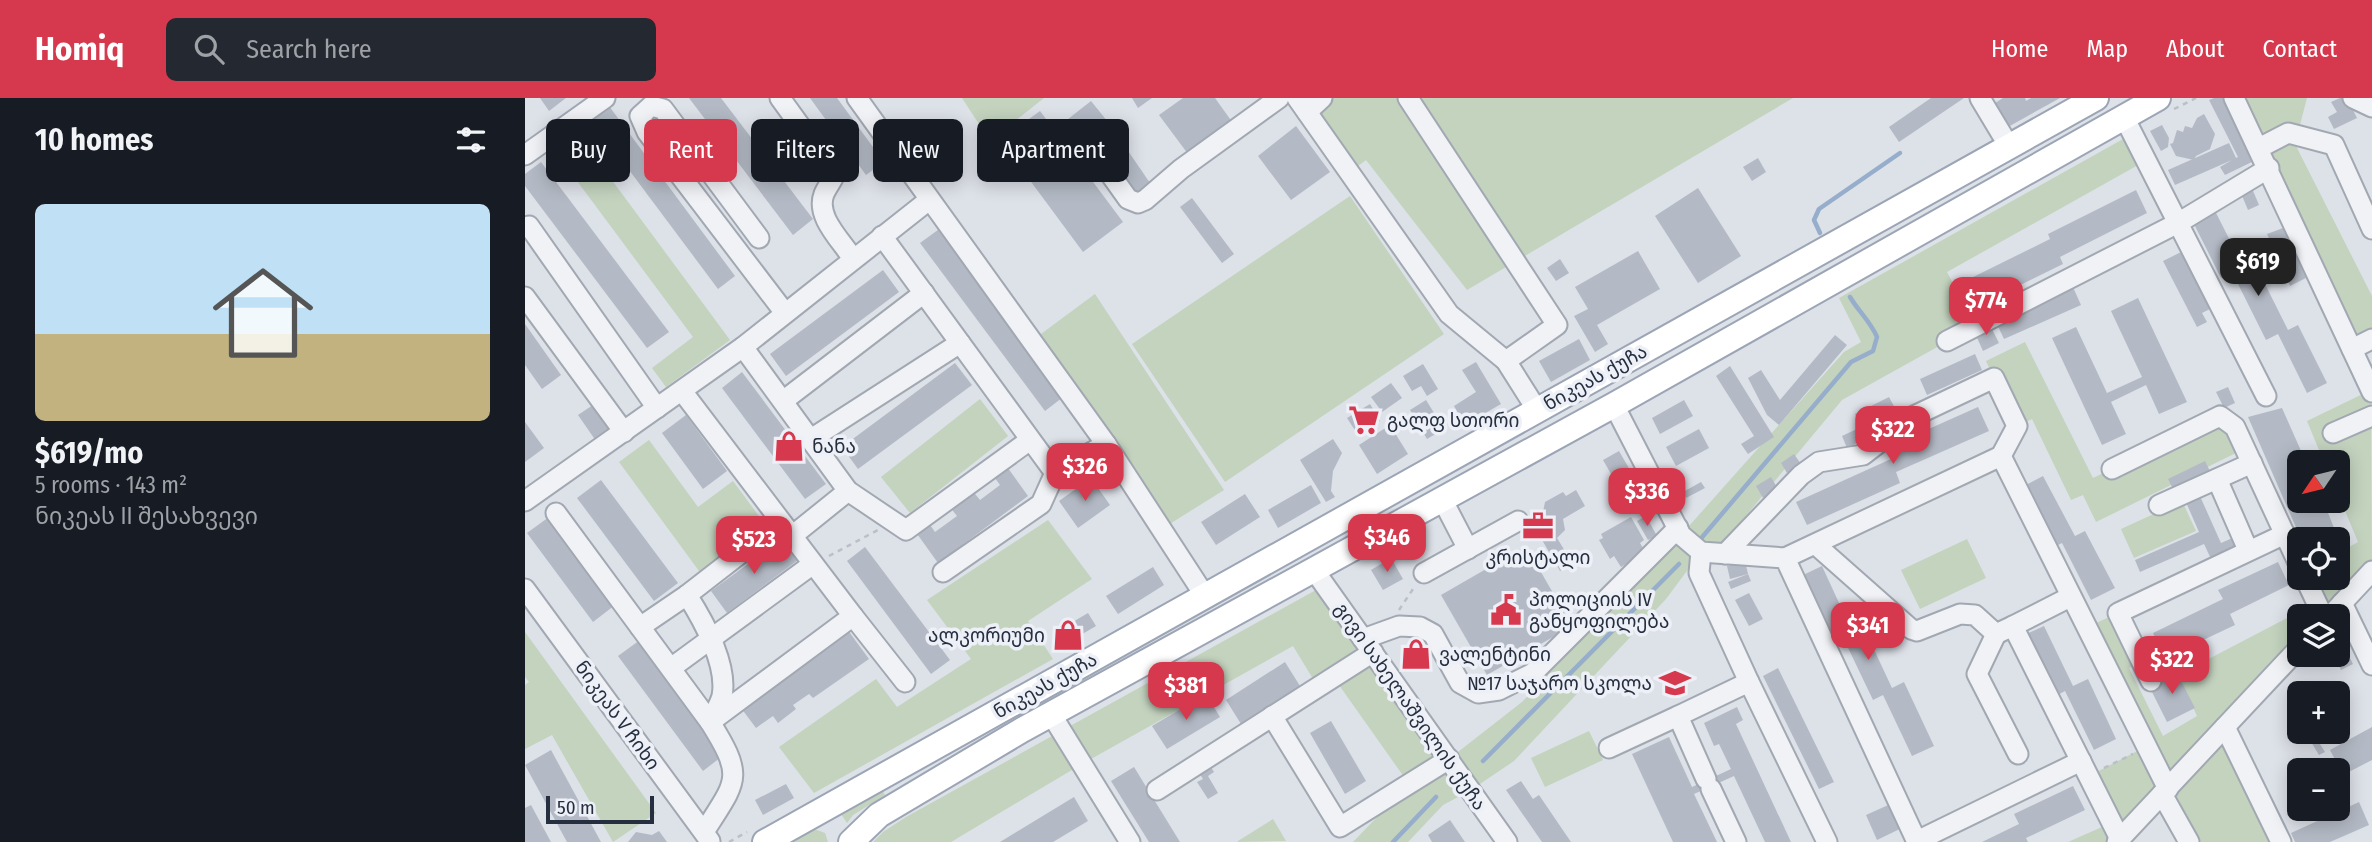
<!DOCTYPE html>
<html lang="en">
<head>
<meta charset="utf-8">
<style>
  body { margin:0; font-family:"Fira Sans Condensed","Noto Sans Georgian",sans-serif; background:#242831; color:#f1f3f6; height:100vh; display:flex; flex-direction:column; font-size:26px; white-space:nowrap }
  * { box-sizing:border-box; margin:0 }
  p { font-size:23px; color:#9ea1a6 }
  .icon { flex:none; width:38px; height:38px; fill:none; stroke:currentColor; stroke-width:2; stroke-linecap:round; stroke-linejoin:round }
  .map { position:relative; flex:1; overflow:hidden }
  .details { display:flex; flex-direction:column; background:#171b24; width:525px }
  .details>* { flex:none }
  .banner { position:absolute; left:21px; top:21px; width:665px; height:63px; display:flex; gap:14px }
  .needle { width:46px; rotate:235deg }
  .tools { position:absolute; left:1762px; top:352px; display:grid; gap:14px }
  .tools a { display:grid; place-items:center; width:63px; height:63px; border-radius:10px; background:#171b24; box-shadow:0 4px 18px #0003; font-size:35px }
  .scale { position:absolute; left:21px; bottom:18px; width:108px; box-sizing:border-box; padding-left:7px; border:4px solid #262f40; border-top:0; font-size:19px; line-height:24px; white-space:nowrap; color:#262f40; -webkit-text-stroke:5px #edf0f6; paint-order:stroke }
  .price { position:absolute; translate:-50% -60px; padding:0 16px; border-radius:14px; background:#d6394d; color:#fff; font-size:23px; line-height:46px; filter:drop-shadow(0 2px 4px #0008) }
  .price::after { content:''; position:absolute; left:50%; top:42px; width:21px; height:16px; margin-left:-10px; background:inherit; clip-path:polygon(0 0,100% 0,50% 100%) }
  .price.on { background:#222; color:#fff }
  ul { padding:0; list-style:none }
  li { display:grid; align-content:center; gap:14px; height:371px; padding:0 35px }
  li+li { border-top:2px solid #363941 }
  li span { display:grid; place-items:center; height:217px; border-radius:10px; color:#555 }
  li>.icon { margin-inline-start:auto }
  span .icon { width:126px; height:126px; fill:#fffc; stroke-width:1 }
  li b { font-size:30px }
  h2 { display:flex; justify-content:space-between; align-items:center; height:84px; padding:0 35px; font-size:30px }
  .pill { padding:0 24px; border-radius:10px; background:#171b24; box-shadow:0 4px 18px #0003; font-size:24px; line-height:63px }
  .pill.on { background:#d6394d; color:#fff }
  header { display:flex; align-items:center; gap:42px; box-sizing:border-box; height:98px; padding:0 35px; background:#d6394d; color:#fff }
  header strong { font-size:33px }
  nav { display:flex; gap:38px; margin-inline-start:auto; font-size:24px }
  .search { width:490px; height:63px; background:#242831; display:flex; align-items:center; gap:18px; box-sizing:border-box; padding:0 24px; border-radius:10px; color:#9ea1a6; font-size:26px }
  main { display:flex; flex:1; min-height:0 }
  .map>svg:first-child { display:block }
</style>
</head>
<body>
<header>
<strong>Homiq</strong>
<div class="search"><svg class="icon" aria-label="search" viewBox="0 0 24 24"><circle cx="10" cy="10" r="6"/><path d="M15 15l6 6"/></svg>Search here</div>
<nav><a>Home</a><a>Map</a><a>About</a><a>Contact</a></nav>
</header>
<main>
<section class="details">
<h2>10 homes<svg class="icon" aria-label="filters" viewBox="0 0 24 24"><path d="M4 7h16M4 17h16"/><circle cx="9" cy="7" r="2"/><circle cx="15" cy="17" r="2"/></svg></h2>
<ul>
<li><span style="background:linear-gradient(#bfe0f5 60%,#c2b280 0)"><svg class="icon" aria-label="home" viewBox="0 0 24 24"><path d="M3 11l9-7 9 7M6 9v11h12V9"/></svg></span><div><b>$619/mo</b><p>5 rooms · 143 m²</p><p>ნიკეას II შესახვევი</p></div></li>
</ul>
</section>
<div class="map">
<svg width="1847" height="744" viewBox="0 0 1847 744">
  <rect width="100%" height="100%" fill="#dde1e8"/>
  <g fill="#c3d3be">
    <path d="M437 0H519L465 43Z"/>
    <path d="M760 0H1268L942 192 841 62 817 80Z"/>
    <path d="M1709 0H1782L1772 38V50L1847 198V241L1827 251Z"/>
    <path d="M1607 36 1622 62 1422 174 1450 228 1317 302 1190 455 1176 454 1141 501 989 663 946 692 918 707 883 744H828L884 686 809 580 793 589 768 548 557 666 426 744H348L358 734 381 719 800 487 924 661 997 604 1156 437 1319 254 1336 244 1314 200Z"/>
    <path d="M58 43 205 242 141 289 127 270 168 239 35 60Z"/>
    <path d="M825 98 919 236 700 384 607 246Z"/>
    <path d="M570 196 699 392 643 427 516 236Z"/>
    <path d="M1500 244 1568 380 1695 318 1721 350 1571 424 1558 397 1546 402 1507 321 1492 328 1461 263Z"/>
    <path d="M1846 292 1847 473 1805 518H1774V550L1700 629 1756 744H1664L1637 697 1592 744H1543L1586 725 1564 678 1620 649 1560 530 1593 515 1616 564 1604 570 1638 638 1672 618 1653 577 1791 505 1780 480H1813V455L1833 444 1813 396V364H1799L1782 323Z"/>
    <path d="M455 301 483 338 385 415 356 379Z"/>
    <path d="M124 342 173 409 208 383 242 429 177 477 94 364Z"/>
    <path d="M1657 403 1671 433 1609 460 1596 431Z"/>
    <path d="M523 422 567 481 503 523 528 561 289 695 254 649 351 581 372 609 446 561 402 502Z"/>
    <path d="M1442 441 1461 480 1395 511 1376 472Z"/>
    <path d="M0 534 131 715 88 744 27 637 0 651V587L4 584 0 579Z"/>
    <path d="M1064 633 1078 662 1020 689 1006 660Z"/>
    <path d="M357 692 360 697 328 717 322 725 316 716Z"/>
    <path d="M748 721 761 743 713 744V743Z"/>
    <path d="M289 731 300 735 303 744H264Z"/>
  </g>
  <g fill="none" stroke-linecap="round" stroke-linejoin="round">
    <g stroke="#96aecb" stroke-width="4.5">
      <path d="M1295 135 1289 122 1294 111 1375 55"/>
      <path d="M1173 444 1326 264 1348 253 1352 239C1345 223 1334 214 1325 199"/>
      <path d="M958 663 1154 466"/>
      <path d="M868 744 911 699"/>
    </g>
  </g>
  <g fill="#b4bac5">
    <path d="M15 0H41L24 13Z"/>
    <path d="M164 0H196L288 121 268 137Z"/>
    <path d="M285 0H312L359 64 341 77Z"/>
    <path d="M607 0H627L613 10Z"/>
    <path d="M658 0H690L710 28 666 60 634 17Z"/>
    <path d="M1406 0H1439L1374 44 1364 29Z"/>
    <path d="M1478 0H1500L1501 3 1506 0H1535L1483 29 1470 5Z"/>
    <path d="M1689 0H1699L1731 62 1700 77 1695 69 1707 62 1650 87 1643 72 1704 45 1711 60 1713 59 1684 2Z"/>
    <path d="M1815 0H1822L1832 20 1809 31 1803 19 1812 14 1806 4Z"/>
    <path d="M566 3 591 34 563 56 538 25Z"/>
    <path d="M84 8 210 178 193 191 66 21Z"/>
    <path d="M515 13 598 124 558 154 475 42Z"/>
    <path d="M1679 16 1690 36 1685 51 1671 58 1669 62 1651 58 1645 46 1648 45 1652 32 1658 34 1660 28 1667 30 1672 20Z"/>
    <path d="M1637 27 1644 40 1643 49 1636 53 1625 33Z"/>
    <path d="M771 28 805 74 766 102 733 58Z"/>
    <path d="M599 47 625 85 612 95 585 57Z"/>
    <path d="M1233 60 1241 74 1227 83 1218 69Z"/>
    <path d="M16 64 144 234 122 250 0 88V76Z"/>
    <path d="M1726 88 1734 107 1723 112 1715 93Z"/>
    <path d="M1173 90 1216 158 1173 185 1130 118Z"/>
    <path d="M1611 92 1622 115 1535 159 1538 166 1447 211 1434 186 1525 141 1523 136Z"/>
    <path d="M667 100 709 156 697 165 655 109Z"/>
    <path d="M1688 109 1719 170 1729 164 1763 232 1773 227 1802 285 1782 295 1753 236 1741 242 1707 174 1696 180 1666 120Z"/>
    <path d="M417 129 542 296 520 313 395 145Z"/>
    <path d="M1758 130 1781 180 1765 188 1742 136Z"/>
    <path d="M1113 153 1135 191 1072 227 1083 246 1070 254 1049 218 1063 211 1050 189Z"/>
    <path d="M1658 153 1687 210 1677 215 1682 224 1672 229 1638 163Z"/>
    <path d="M1035 161 1044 175 1031 183 1022 170Z"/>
    <path d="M358 172 374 194 261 278 245 256Z"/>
    <path d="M1547 187 1556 207 1479 241 1470 222Z"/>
    <path d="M1613 200 1662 304 1634 316 1621 287 1586 304 1601 336 1577 347 1527 240 1551 229 1582 295 1617 279 1586 213Z"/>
    <path d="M1464 225 1474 245 1458 253 1449 233Z"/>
    <path d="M0 226 36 277 17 291 0 267Z"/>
    <path d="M1310 237 1322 247 1254 327 1242 317 1223 280 1236 272 1255 302Z"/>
    <path d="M1054 241 1065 262 1026 284 1014 263Z"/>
    <path d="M1450 256 1457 272 1402 297 1395 281Z"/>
    <path d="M951 264 976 306 940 327 929 308 951 294 937 272Z"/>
    <path d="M430 265 447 287 333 371 317 349Z"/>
    <path d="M898 266 913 291 902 298 896 288 887 293 878 278Z"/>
    <path d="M1205 268 1249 339 1223 356 1216 346 1229 338 1191 278Z"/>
    <path d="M217 274 301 386 280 401 197 290Z"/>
    <path d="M866 285 877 300 857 314 846 299Z"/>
    <path d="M1703 289 1710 305 1699 310 1691 294Z"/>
    <path d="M1364 299 1371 312 1344 325 1350 336 1322 350 1317 338 1336 329 1330 316Z"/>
    <path d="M901 302 919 331 902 341 885 312Z"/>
    <path d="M1159 302 1168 318 1135 336 1127 320Z"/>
    <path d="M71 305 89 331 71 343 53 317Z"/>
    <path d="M845 306 855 323 833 337 822 320Z"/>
    <path d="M1453 309 1464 333 1371 374 1375 385 1282 427 1271 404 1366 361 1361 350Z"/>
    <path d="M1757 310 1781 364H1774V402H1798L1809 430 1776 441 1723 319Z"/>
    <path d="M161 317 202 373 178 391 137 335Z"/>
    <path d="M0 324 19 350 0 364Z"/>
    <path d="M865 327 883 356 852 376 834 347Z"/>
    <path d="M1174 331 1184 350 1151 368 1141 349Z"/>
    <path d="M808 341 817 355 808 373 806 393 810 399 801 404 775 362Z"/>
    <path d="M1094 353 1113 386 1097 395 1078 362Z"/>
    <path d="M1269 356 1276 366 1262 375 1256 365Z"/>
    <path d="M1680 363 1686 375 1663 386 1662 384 1648 391 1643 381Z"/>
    <path d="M480 366 503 398 413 465 390 433 403 424 410 434 432 418 424 408 446 391 455 402 475 387 467 376Z"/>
    <path d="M1518 378 1550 438 1560 433 1590 490 1566 502 1537 445 1529 449 1497 389Z"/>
    <path d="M1246 379 1253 391 1238 400 1231 388Z"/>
    <path d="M566 380 585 407 553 430 534 403Z"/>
    <path d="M76 382 153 485 129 503 52 400Z"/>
    <path d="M1176 384 1180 390 1161 400 1158 394Z"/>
    <path d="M786 387 796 405 753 430 743 412Z"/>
    <path d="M1051 392 1060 408 1038 421 1040 432 1032 440 1048 466 1035 473 1009 428 1016 424 1020 404 1038 394 1041 398Z"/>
    <path d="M720 396 735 419 691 447 676 424Z"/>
    <path d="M1674 396 1696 445 1712 438 1718 450 1687 463 1679 446 1615 474 1610 462 1674 434 1660 402Z"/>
    <path d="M1121 418 1132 438 1123 442 1112 423Z"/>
    <path d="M24 419 90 507 68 524 2 435Z"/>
    <path d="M1106 419 1119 442 1115 445 1121 455 1096 469 1089 458 1085 461 1074 442 1078 440 1076 436Z"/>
    <path d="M257 441 273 462 202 515 186 493Z"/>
    <path d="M1001 448 1047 528 962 577 916 497Z"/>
    <path d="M340 449 425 562 406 576 322 463Z"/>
    <path d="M866 460 878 481 858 492 846 472Z"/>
    <path d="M1220 463 1223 476 1205 481 1202 468Z"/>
    <path d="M1753 464 1764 487 1705 516 1710 527 1640 560 1628 535 1698 501 1693 492Z"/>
    <path d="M1297 468 1326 531 1337 526 1367 590 1379 584 1409 648 1387 658 1358 597 1348 602 1315 533 1304 538 1276 478Z"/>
    <path d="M628 469 639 487 593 516 581 498Z"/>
    <path d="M1223 476 1226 483 1206 491 1203 484Z"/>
    <path d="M1224 495 1238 521 1224 528 1210 502Z"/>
    <path d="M563 515 571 528 537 548 529 535Z"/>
    <path d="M1519 528 1548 588 1563 581 1591 641 1569 652 1540 593 1527 600 1497 538Z"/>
    <path d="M322 531 344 561 288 600 284 596 268 607 271 611 253 625 248 618 231 630 216 610Z"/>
    <path d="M115 542 200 656 178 673 93 558Z"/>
    <path d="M1820 551 1828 566 1816 572 1808 556H1813Z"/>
    <path d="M760 564 775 588 716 626 701 602Z"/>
    <path d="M1253 570 1309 684 1294 691 1238 578Z"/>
    <path d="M1643 570 1649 581 1654 579 1670 610 1642 624 1626 592 1636 587 1630 576Z"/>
    <path d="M681 596 695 619 642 651 627 628Z"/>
    <path d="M1212 609 1218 622 1211 626 1266 744H1240L1209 678 1169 696 1192 744H1148L1107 656 1144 639 1167 689 1206 671 1194 646 1189 648 1179 625Z"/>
    <path d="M806 623 841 683 820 696 785 635Z"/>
    <path d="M1847 629V662L1818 677 1805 652Z"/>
    <path d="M1780 634H1797L1802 642 1795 646 1800 654 1794 657Z"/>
    <path d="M26 652 76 744H42L0 667Z"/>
    <path d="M682 663 689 674 683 678 693 695 683 701 672 684 678 681 671 670Z"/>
    <path d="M609 669 655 744H624L586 683Z"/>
    <path d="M996 683 1008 701 1014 697 1046 744H1017L981 692Z"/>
    <path d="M261 686 269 700 238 717 230 702Z"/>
    <path d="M1548 688 1560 712 1501 740 1503 744H1457L1494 726 1489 716Z"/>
    <path d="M549 699 563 723 528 744H475Z"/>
    <path d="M1370 704 1381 728 1352 742 1341 717Z"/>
    <path d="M1834 704 1844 727 1805 744H1770L1766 735Z"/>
    <path d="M6 707 26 744H0V710Z"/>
    <path d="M925 722 940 744H907L903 737Z"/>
    <path d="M134 733 142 744H103L111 734 127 737Z"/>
  </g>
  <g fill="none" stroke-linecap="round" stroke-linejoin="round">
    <defs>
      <g id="minor">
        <path d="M255 0 310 76C307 83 302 89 299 96 290 119 317 143 328 161"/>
        <path d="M332 0 581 346 680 498"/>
        <path d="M772 0 924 216 981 263 1012 312"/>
        <path d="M883 0 1032 227 981 263"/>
        <path d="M1455 0 1485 50"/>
        <path d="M1709 0 1847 294"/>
        <path d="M1828 0 1847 9"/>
        <path d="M782 14 797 0"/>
        <path d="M1599 19 1741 298"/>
        <path d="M1734 50 1763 35 1809 47 1847 131"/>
        <path d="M0 57 80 0"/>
        <path d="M583 73 603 101 613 105 620 102 656 71 754 0"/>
        <path d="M0 129 4 128 132 310"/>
        <path d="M357 138 530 375 581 346"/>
        <path d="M234 140 138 11 126 8 115 18 122 34 260 215"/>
        <path d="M0 199 99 334"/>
        <path d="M1422 243 1653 125 1744 70"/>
        <path d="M218 249 323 393 381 432 505 342"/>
        <path d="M1827 251 1847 241"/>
        <path d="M157 293 328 518 185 624"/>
        <path d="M258 303 399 195"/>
        <path d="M1089 307 1156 437 1176 454 1260 460 1392 744"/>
        <path d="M1808 335 1847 318"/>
        <path d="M286 341 435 245"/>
        <path d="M1476 358 1643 691"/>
        <path d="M1587 371 1695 318 1710 329 1774 467"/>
        <path d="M1692 381 1723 452"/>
        <path d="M917 401 943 451"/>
        <path d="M0 403 218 249 404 102"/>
        <path d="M1634 407 1727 365"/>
        <path d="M31 415 185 624C220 680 212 682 179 734"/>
        <path d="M267 438 323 393"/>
        <path d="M1291 447 1386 531 1392 533 1435 516 1450 517 1471 536 1488 528"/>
        <path d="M1176 454 1174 475 1224 584"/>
        <path d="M1200 456 1276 377 1294 364 1338 357 1389 318 1469 280 1492 328 1476 358 1260 460"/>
        <path d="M789 472 982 744"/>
        <path d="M418 474 516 406 530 375"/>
        <path d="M899 475 993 423"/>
        <path d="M1780 480 1798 518"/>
        <path d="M0 491 185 743"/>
        <path d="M1545 499 1488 528 1595 741"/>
        <path d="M1817 505 1847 567"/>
        <path d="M328 518 380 584"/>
        <path d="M1805 518 1847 473"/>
        <path d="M115 529 162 497"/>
        <path d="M1471 536 1452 576 1493 656"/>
        <path d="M838 541 874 528 895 529 908 536 935 585 953 595 974 592 1008 575 1153 430"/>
        <path d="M146 570 288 466"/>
        <path d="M1626 583 1593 515 1760 436"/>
        <path d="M526 616 605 744"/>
        <path d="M747 618 815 729 924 661"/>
        <path d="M186 623C189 615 195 606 197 598 203 567 178 522 162 497L256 424"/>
        <path d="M1700 629 1756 744"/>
        <path d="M1084 650 1153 618"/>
        <path d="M1181 681 1153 618 1224 584 1302 744"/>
        <path d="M1186 691 1211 744"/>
        <path d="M632 692 848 554"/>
        <path d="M1637 696 1664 744"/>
        <path d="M1392 743 1556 663"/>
        <path d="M1592 744 1774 550"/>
      </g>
      <g id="major">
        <path d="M240 744 1571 0"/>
        <path d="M326 744 354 717 497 632 1089 307 1633 0"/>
      </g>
    </defs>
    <use href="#minor" stroke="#a2a8b2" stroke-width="23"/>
    <use href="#major" stroke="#9ca5b5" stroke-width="28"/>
    <g stroke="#bbbfc7" stroke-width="2.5" stroke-dasharray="5 5" stroke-linecap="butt">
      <path d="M1649 11 1671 0"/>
      <path d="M304 458 353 432"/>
      <path d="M874 512 890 488"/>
      <path d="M1579 670 1608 656"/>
      <path d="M204 744 222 734"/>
    </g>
    <use href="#minor" stroke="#f0f2f6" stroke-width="19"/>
    <use href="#major" stroke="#fff" stroke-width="24"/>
  </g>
  <defs>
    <symbol id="supermarket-bare" viewBox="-9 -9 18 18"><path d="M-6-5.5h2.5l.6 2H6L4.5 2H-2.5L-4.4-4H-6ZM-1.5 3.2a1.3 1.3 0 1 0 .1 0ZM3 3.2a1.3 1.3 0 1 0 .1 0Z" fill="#d6394d" stroke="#edf0f6" stroke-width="2.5" paint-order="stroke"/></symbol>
    <symbol id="shop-bare" viewBox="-9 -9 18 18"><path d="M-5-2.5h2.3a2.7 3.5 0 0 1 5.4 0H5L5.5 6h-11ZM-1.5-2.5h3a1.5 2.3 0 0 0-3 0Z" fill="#d6394d" stroke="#edf0f6" stroke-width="2.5" paint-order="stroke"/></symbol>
    <symbol id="office-bare" viewBox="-9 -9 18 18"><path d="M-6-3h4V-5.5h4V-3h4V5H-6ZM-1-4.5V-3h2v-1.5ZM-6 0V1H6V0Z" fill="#d6394d" stroke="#edf0f6" stroke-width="2.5" paint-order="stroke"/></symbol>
    <symbol id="civic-bare" viewBox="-9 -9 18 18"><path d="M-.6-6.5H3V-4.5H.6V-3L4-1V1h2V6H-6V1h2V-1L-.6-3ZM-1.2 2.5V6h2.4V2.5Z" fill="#d6394d" stroke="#edf0f6" stroke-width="2.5" paint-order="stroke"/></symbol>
    <symbol id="school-bare" viewBox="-9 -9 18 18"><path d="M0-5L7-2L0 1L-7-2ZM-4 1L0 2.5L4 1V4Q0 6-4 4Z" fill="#d6394d" stroke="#edf0f6" stroke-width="2.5" paint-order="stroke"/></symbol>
  </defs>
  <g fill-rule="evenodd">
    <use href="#supermarket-bare" x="817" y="300" width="44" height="44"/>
    <use href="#shop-bare" x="242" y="326" width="44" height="44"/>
    <use href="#office-bare" x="991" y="406" width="44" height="44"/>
    <use href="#civic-bare" x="959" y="490" width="44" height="44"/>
    <use href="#shop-bare" x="521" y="515" width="44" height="44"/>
    <use href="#shop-bare" x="869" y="534" width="44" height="44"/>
    <use href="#school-bare" x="1128" y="563" width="44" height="44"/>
  </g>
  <g text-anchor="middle" stroke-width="7" stroke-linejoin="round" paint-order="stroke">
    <g font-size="19" fill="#262f40" stroke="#edf0f6">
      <text transform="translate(1070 279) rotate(-29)" y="7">ნიკეას ქუჩა</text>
      <text transform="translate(520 587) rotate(-29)" y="7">ნიკეას ქუჩა</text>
      <text transform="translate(886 608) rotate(55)" y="7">გივი სახელაშვილის ქუჩა</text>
      <text transform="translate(93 617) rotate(54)" y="7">ნიკეას V ჩიხი</text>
    </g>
    <g font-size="19" fill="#262f40" stroke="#edf0f6" text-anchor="start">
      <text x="862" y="329">გალფ სთორი</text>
      <text x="287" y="355">ნანა</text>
      <text x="1013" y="466" text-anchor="middle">კრისტალი</text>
      <text x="1004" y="508">პოლიციის IV<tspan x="1004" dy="22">განყოფილება</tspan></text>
      <text x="520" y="544" text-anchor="end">ალკორიუმი</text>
      <text x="914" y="563">ვალენტინი</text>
      <text x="1127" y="592" text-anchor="end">№17 საჯარო სკოლა</text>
    </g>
  </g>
</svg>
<div class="tools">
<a><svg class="needle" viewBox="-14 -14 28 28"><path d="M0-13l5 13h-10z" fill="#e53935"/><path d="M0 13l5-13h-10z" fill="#9ea1a6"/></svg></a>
<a><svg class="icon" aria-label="locate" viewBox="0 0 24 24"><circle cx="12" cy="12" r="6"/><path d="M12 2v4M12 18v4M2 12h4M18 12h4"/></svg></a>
<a><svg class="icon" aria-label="layers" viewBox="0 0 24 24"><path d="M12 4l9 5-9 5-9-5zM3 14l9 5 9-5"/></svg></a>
<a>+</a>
<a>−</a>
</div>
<div class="scale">50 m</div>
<b class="price on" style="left:1733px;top:200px">$619</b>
<b class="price" style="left:1461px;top:239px">$774</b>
<b class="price" style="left:1368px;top:368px">$322</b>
<b class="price" style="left:560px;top:405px">$326</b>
<b class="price" style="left:1122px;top:430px">$336</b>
<b class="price" style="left:862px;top:476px">$346</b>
<b class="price" style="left:229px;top:478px">$523</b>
<b class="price" style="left:1343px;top:564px">$341</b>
<b class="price" style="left:1647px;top:598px">$322</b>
<b class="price" style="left:661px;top:624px">$381</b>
<div class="banner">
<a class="pill">Buy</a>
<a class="pill on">Rent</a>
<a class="pill">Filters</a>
<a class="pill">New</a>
<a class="pill">Apartment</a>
</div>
</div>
</main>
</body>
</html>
